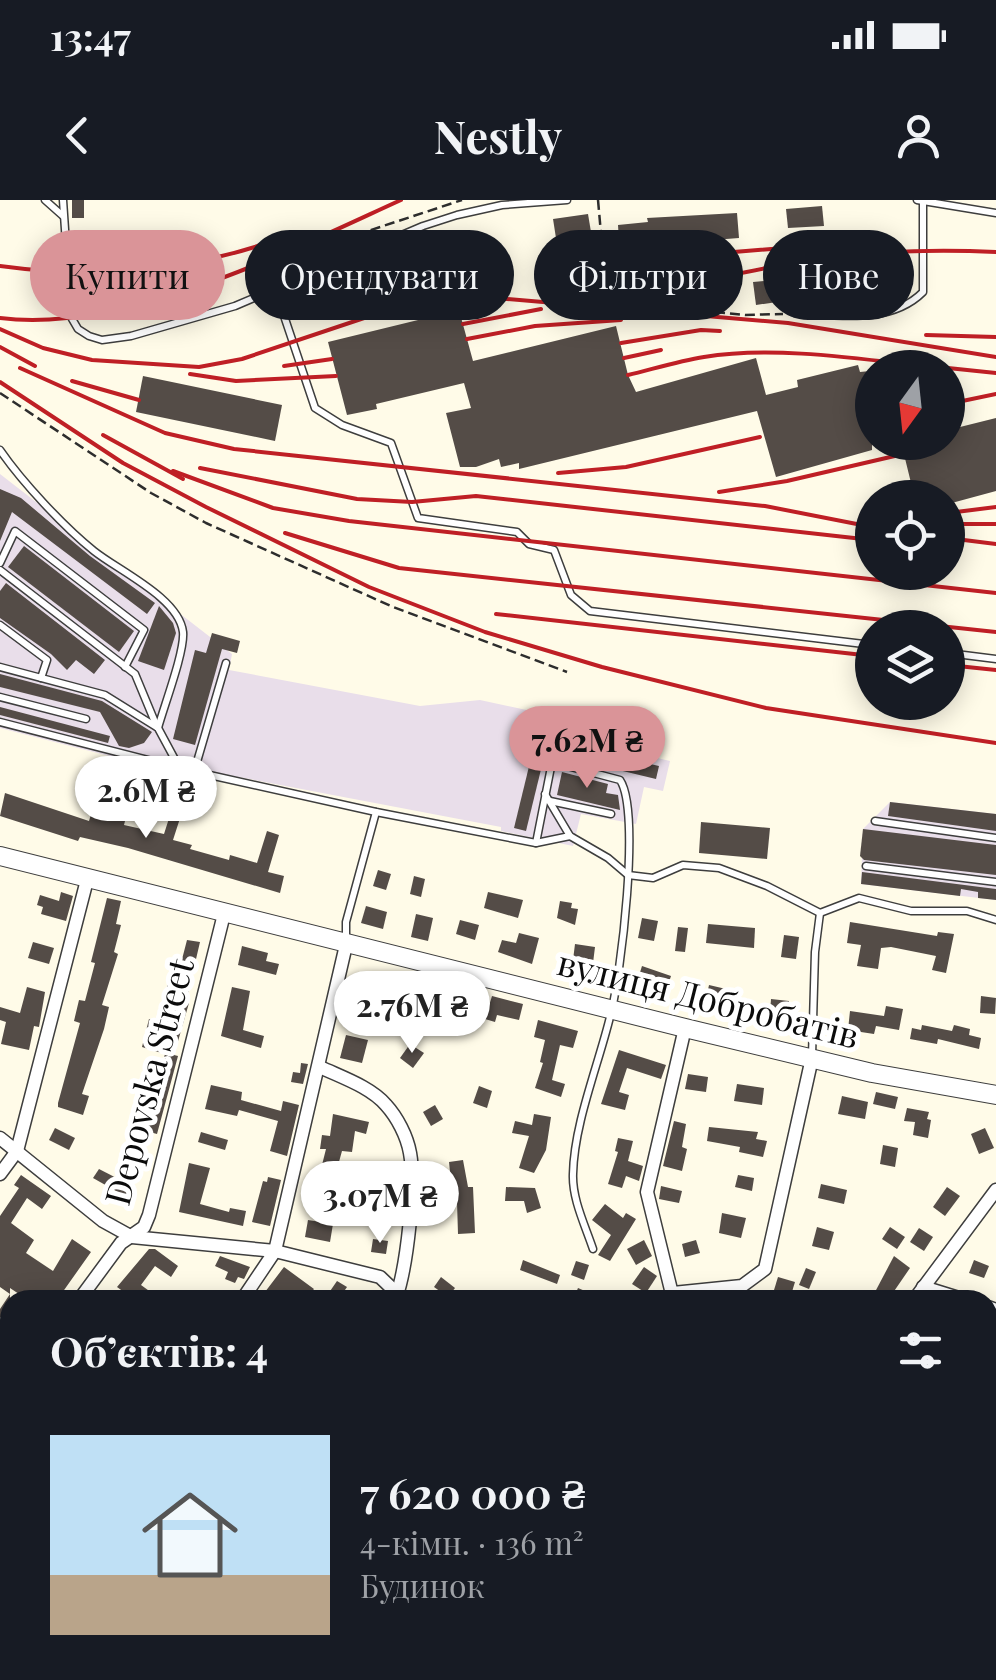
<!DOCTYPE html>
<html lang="uk">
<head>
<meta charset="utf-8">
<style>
  body { margin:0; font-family:"Playfair Display",serif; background:#242831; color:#f1f3f6; height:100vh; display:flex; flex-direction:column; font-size:38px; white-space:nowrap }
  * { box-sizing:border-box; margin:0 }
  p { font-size:32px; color:#9ea1a6 }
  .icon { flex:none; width:55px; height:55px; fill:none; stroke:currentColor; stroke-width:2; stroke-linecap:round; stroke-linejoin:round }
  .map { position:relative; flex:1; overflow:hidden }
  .panel { position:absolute; left:0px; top:1090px; width:998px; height:390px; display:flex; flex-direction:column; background:#171b24; border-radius:30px 30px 0 0; box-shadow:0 5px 25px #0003 }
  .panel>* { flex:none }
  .guide { position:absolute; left:30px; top:30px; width:938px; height:90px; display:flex; gap:20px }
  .needle { width:65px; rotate:195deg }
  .buttons { position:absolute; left:855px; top:150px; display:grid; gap:20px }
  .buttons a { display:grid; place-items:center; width:110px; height:110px; border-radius:50%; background:#171b24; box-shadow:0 5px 25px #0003; font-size:50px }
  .price { position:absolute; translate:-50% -85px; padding:0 22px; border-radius:35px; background:#fff; color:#222; font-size:32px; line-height:65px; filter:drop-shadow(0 2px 5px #0008) }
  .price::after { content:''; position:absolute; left:50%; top:60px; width:30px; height:22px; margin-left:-15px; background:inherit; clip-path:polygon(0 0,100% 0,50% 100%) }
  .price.active { background:#da9498; color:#111 }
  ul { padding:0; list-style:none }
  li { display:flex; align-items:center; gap:30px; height:250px; padding:0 50px }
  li+li { border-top:2px solid #363941 }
  li span { display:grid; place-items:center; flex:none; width:280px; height:200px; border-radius:0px; color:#555 }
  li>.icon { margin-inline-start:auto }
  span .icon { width:120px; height:120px; fill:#fffc; stroke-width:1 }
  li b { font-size:42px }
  h2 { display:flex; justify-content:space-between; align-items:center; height:120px; padding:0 50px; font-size:42px }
  .tag { padding:0 35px; border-radius:45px; background:#171b24; box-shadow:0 5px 25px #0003; font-size:35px; line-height:90px }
  .tag.active { background:#da9498; color:#111 }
  .status { display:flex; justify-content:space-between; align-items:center; height:70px; padding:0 50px; background:#171b24; direction:ltr }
  .status svg { height:28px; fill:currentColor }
  header { display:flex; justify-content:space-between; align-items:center; height:130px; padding:0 50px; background:#171b24; font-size:45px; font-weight:700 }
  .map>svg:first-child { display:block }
</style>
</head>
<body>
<div class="status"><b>13:47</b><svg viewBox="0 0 49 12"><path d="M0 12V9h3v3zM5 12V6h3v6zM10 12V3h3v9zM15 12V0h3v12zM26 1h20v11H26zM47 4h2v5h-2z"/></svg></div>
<header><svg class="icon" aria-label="back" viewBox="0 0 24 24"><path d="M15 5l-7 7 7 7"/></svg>Nestly<svg class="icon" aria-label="person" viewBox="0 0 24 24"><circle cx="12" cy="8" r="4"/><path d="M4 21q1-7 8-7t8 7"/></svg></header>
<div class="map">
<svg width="996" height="1480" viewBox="0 0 996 1480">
  <rect width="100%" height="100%" fill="#fffbe8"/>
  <g fill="#e9deea">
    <path d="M0 274 232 454 229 470 420 506 480 500 531 511 527 527 670 561 663 591 644 587 636 624 581 614 573 646 501 631V627L202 570 199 579 0 528Z"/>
    <path d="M890 602 996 614V700L861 684 863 629Z"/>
  </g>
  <path fill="#e1f1c3" d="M996 1234V1301L988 1310V1244Z"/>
  <g fill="#544c47">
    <rect x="72" y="0" width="12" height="18"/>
    <path d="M822 6 824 26 788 28 786 9Z"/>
    <path d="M737 13 739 38 649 45 648 39 619 41 618 25 648 22 647 18Z"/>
    <path d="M588 14 591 32 556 38 553 19Z"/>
    <path d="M125 36 126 49 102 50 101 38Z"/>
    <path d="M864 62 865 68 907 62 911 86 869 92 870 100 843 104 842 97 819 100 815 75 839 72 838 66Z"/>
    <path d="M261 71 266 84 252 89 248 77Z"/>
    <path d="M774 80 777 102 756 105 753 82Z"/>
    <path d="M459 110 473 161 616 126 628 175 636 192 756 158 766 195 798 187 797 180 858 165 860 172 870 171 872 183V250L776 277 757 211 519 269V263L501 267 499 259 476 267H460L446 213 471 208 464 183 376 204 377 209 347 215 328 142Z"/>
    <path d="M143 176 282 205 275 241 136 212Z"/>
    <path d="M996 218V291L948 304V298H933L930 284 912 287 901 242H948V230Z"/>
    <path d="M0 289 21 298 90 356 155 403 147 414 12 312 0 341Z"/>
    <path d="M24 346 134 431 119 452 8 367Z"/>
    <path d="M6 383 105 460 94 474 76 460 67 470 51 454 0 418V391Z"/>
    <path d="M159 406 173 423 176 433 164 470 138 461Z"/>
    <path d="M212 433 240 441 237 453 222 449 195 545 173 539 195 450 206 453Z"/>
    <path d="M0 474 102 501 152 532 144 543 129 548 119 546 100 512 0 487Z"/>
    <path d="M0 507 110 536 108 543 0 515Z"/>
    <path d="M555 542 659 566 656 579 552 554Z"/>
    <path d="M533 550 545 553 526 631 514 628Z"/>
    <path d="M562 572 608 584 606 593 618 595 620 610 557 595Z"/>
    <path d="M5 593 89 621 92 611 125 621 124 625 164 634 172 609 182 612 173 640 192 645 190 649 229 660 230 655 257 663 267 631 279 635 268 672 284 676 280 693 128 648 80 637 78 641 0 616Z"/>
    <path d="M890 602 996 614V631L888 616Z"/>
    <path d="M701 622 770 628 767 659 699 653Z"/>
    <path d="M863 629 996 645V675L864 660 860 656Z"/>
    <path d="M378 670 391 674 386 690 373 686Z"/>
    <path d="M862 672 996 689V700L978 698V692L961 689 960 696 861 684Z"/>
    <path d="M414 676 425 679 421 697 410 694Z"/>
    <path d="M61 692 73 696 66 721 41 714 43 707 37 705 40 695 59 701Z"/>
    <path d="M488 692 523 700 518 718 484 708Z"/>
    <path d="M107 698 121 701 116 724 121 725 114 752 118 754 102 805 109 807 104 829 82 894 89 896 83 915 58 907V903L80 823 74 821 79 800 85 801 95 763 91 762Z"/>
    <path d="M560 701 572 703 571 708 578 709 575 725 557 718Z"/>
    <path d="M366 706 387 712 383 729 361 723Z"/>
    <path d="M416 714 433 718 428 741 411 737Z"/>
    <path d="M642 718 658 721 654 741 638 738Z"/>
    <path d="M460 720 479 725 475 740 456 734Z"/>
    <path d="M850 722 937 736 938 732 954 734 946 773 932 770 936 756 891 747 881 748 878 769 857 766 861 745 847 743Z"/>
    <path d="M708 724 755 728 754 748 706 743Z"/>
    <path d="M678 727 688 728 685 752 675 751Z"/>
    <path d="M519 733 539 738 532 764 498 752 502 740 516 743Z"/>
    <path d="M784 735 799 737 796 759 781 757Z"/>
    <path d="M187 740 200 742 186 802 189 803 174 855 178 856 157 934 135 928 152 880 157 882 165 854 142 847 149 819 159 822 171 770 179 771Z"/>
    <path d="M33 742 54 748 49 764 28 758Z"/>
    <path d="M575 744 595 747 593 763 573 760Z"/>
    <path d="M242 746 268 753 266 761 279 764 276 775 238 765Z"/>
    <path d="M642 766 671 776 666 791 637 782Z"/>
    <path d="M362 777 374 781 368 799 356 795Z"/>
    <path d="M709 785 726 789 722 808 705 804Z"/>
    <path d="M27 787 45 792 39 827 34 826 29 850 1 844 6 822 0 820V807L20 813Z"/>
    <path d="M232 787 250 791 243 830 264 836 261 848 221 836Z"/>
    <path d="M394 788 407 792 402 811 389 808Z"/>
    <path d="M492 796 523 804 519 820 497 815 495 822 485 819Z"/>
    <path d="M981 796 996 798 995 814 980 813Z"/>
    <path d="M771 799 789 801 787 815 770 813Z"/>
    <path d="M436 802 454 814 440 835 422 823Z"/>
    <path d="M886 806 903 809 899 830 876 826 874 834 848 830 850 811 884 816Z"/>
    <path d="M538 820 578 831 573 848 560 845 552 880 565 884 561 897 535 888 543 863 540 862 545 840 534 837Z"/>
    <path d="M922 825 952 831 954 825 970 829 969 835 981 838 979 849 938 839 937 844 910 839 912 828 921 830Z"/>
    <path d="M346 835 368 840 362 863 340 858Z"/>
    <path d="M410 844 424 853 413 868 400 858Z"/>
    <path d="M619 850 666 865 661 879 627 868 619 892 629 895 625 910 601 904Z"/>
    <path d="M301 863 308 864 303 884 291 882 293 872 300 873Z"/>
    <path d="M688 874 708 877 706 892 685 889Z"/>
    <path d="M737 884 764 888 762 905 734 901Z"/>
    <path d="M211 885 242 892 241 900 281 911 283 901 299 905 287 956 270 951 278 921 239 910 237 916 205 909Z"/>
    <path d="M479 886 492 891 487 908 473 903Z"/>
    <path d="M876 892 898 897 895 909 873 904Z"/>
    <path d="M842 896 868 902 865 919 838 914Z"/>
    <path d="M435 905 443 919 431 926 423 912Z"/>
    <path d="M907 908 929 912 927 919 931 920 928 938 913 935 915 922 904 921Z"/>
    <path d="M333 914 369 922 366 934 355 931 352 952 342 951 327 1005 313 1001 326 949H320L322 935 330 936Z"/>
    <path d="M534 914 551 917 546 950 534 973 519 968 529 936 512 933 515 921 532 925Z"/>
    <path d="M674 921 686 924 682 947 687 949 682 971 663 966Z"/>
    <path d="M709 927 758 932 756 939 767 941 763 957 739 952 740 947 707 941Z"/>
    <path d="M55 928 75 938 69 950 49 940Z"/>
    <path d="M985 928 994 948 979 954 971 934Z"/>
    <path d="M201 932 228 940 225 950 198 942Z"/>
    <path d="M618 938 633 941 628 961 643 966 639 981 626 976 622 988 608 984 618 952 615 951Z"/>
    <path d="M883 945 898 948 895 967 880 964Z"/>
    <path d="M463 960 468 987H473L475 1033 458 1034 457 1002H453L449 962Z"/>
    <path d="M189 963 210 968 200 1004 229 1012 230 1008 246 1011 243 1026 179 1012Z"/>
    <path d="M99 969 136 988 132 1000 93 978Z"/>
    <path d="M21 975 51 996 42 1009 27 998 11 1023 34 1040 26 1053 53 1071 72 1039 91 1052 57 1100H41L29 1091 25 1098 10 1088V1124L0 1117V1109L10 1094 0 1087V1016L19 988 14 985Z"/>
    <path d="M738 975 754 978 752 991 735 987Z"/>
    <path d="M268 977 281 980 270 1026 252 1022 263 981 267 982Z"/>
    <path d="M821 984 847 990 844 1004 818 998Z"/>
    <path d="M661 986 682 991 679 1003 659 999Z"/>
    <path d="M506 987 535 988 541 1008 527 1013 524 1001H505Z"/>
    <path d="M947 987 960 996 945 1016 933 1007Z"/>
    <path d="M605 1004 623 1018 626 1013 636 1019 610 1061 598 1055 611 1035 592 1020Z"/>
    <path d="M722 1013 746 1018 741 1038 719 1033Z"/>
    <path d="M308 1020 333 1024 330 1042 305 1037Z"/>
    <path d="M817 1027 834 1032 829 1050 812 1046Z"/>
    <path d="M890 1027 905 1037 897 1049 882 1039Z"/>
    <path d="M919 1028 933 1037 924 1051 910 1042Z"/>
    <path d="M373 1039 388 1041 386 1054 371 1052Z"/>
    <path d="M644 1040 652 1056 636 1065 627 1049Z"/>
    <path d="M696 1040 700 1053 685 1057 682 1044Z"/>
    <path d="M149 1049H155L178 1066 171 1077 155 1066 141 1085 152 1093 147 1100H135L117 1087Z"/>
    <path d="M220 1056 250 1067 244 1079 238 1077 235 1083 225 1079 228 1072 215 1066Z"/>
    <path d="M894 1056 910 1068 888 1100 875 1092Z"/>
    <path d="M523 1060 560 1075 557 1084 520 1070Z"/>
    <path d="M974 1060 989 1066 984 1078 969 1073Z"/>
    <path d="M576 1061 589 1065 584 1080 571 1075Z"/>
    <path d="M284 1067 314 1089 305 1100H264L268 1095 265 1092Z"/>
    <path d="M644 1067 657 1076 646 1093 632 1084Z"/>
    <path d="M806 1068 816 1072 809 1089 799 1085Z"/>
    <path d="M441 1077 455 1088 448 1097 434 1087Z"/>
    <path d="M778 1077 795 1082 791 1095 774 1090Z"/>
    <path d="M337 1081 347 1087 338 1100H324Z"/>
    <path d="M578 1088 606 1100H573Z"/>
    <path d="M10 1133V1165L0 1179V1149Z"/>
    <path d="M10 1238V1301L0 1293V1251Z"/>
    <path d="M0 1352 10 1357V1380L0 1372Z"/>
    <path d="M219 1470H279L271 1480H232Z"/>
    <path d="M606 1470H626L618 1480H598Z"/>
    <path d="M695 1470H723L716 1480H687Z"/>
    <path d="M964 1470H996V1480H978Z"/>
  </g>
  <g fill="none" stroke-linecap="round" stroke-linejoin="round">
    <defs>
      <g id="service">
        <path d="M45 0 63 16"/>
        <path d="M63 0 71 117 78 129 89 136 102 140 131 136 235 106 423 26 457 15 502 5 567 0"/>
        <path d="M917 0 996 13"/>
        <path d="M790 79 795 113C837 115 890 125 923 92V1"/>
        <path d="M275 89 315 208 342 225 391 243 418 318 517 332 529 344 554 350 571 395 590 411 872 445"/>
        <path d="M0 250C22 282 64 327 94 351 119 371 179 398 183 432 185 451 164 506 158 528"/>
        <path d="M0 363 15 331 144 430 125 467"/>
        <path d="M0 370 135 474 157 527"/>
        <path d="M0 425 47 460 41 478"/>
        <path d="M948 453 996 459"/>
        <path d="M0 467 105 495 158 528 179 567"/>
        <path d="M0 497 86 519"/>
        <path d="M0 522 187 570 376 612 536 643 570 636"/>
        <path d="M194 572 226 463"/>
        <path d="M545 594 570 636 608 658 628 675 653 678 683 665 719 668 767 686 820 713"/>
        <path d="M550 601 611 614"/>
        <path d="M875 621 996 638"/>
        <path d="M536 643 552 562 620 580C641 611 621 776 610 817 598 866 574 924 573 974 572 999 585 1025 593 1049"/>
        <path d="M866 666 996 682"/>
        <path d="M820 713 859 698 911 711H967L996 720"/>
        <path d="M346 739V722L376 612"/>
        <path d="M812 856 815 752 820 713"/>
        <path d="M763 1480 765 1470"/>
      </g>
      <g id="minor">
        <path d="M320 867C341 877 371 887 386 905 397 917 407 936 410 953 416 986 407 1066 396 1098"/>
        <path d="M0 938 103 1021 132 1037 275 1051 380 1077 404 1100"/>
        <path d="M0 974 17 951 87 680"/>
        <path d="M923 1087 965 1100"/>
        <path d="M673 1093 742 1086 765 1069 812 858"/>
        <path d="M673 1098 647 992 685 828"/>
        <path d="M79 1100 121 1043 144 1027 149 1015 224 714"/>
        <path d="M242 1100 275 1051 346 745"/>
        <path d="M914 1100 996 990"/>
        <path d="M988 1107 996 1110"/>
        <path d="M0 1209 10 1196"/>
        <path d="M0 1339 10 1347"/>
        <path d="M178 1470 191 1480"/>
        <path d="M421 1470 434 1480"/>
        <path d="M920 1470 935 1480"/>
        <path d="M129 1480 136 1470"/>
        <path d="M651 1480 659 1470"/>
      </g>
      <path id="tertiary" d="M0 656 685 828 872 873 996 895"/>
    </defs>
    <use href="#service" stroke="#3e3e3e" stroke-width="9"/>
    <use href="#minor" stroke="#3e3e3e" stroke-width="15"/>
    <use href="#tertiary" stroke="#3e3e3e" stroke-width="20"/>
    <g stroke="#2d2d2d" stroke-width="2.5" stroke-dasharray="10 5" stroke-linecap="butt">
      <path d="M598 0 607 101 745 115 783 114"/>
      <path d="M267 81 309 62 308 56 368 31 462 0"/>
      <path d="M0 193 151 293 206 323 393 407 567 472"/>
    </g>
    <use href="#service" stroke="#fff" stroke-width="6"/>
    <use href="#minor" stroke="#fff" stroke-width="12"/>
    <use href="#tertiary" stroke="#fff" stroke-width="18"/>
    <g stroke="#bf1f25" stroke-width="4">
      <path d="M648 59 821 45"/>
      <path d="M0 66C94 79 192 71 281 38"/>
      <path d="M595 96C669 93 740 70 813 60 873 51 935 49 996 52"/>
      <path d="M0 118C125 134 289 51 401 0"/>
      <path d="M463 124 541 109"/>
      <path d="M0 129 43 148 92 160 199 167 242 159 400 106 495 98 788 123 996 157"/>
      <path d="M926 135 996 137"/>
      <path d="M467 139 535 126 621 120"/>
      <path d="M621 143 701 130 720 131"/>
      <path d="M0 147 35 166"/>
      <path d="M624 158 661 150"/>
      <path d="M284 166 332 159"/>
      <path d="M20 168 165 233 234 249 765 306 872 327"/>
      <path d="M948 168 996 173"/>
      <path d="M190 174 236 181 336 176"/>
      <path d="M628 175C653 169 679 161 704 157 776 145 867 160 940 168"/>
      <path d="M72 181 139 200"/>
      <path d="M0 182 123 263 206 307 369 387 485 432 602 467 766 508 996 543"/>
      <path d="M948 204 996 194"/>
      <path d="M103 235 183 279"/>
      <path d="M200 268 357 299 412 302 476 296 872 340"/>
      <path d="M173 271 273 308 349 321 996 393"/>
      <path d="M558 273 626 267 760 237"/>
      <path d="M719 292 787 281 899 255"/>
      <path d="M948 313 996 307"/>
      <path d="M951 324H996"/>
      <path d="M285 333 399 368 996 432"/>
      <path d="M948 338 996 344"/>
      <path d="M496 414 872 456"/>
      <path d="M948 465 996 470"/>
    </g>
  </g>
  <g text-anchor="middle" stroke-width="10" stroke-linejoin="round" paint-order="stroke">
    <g font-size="35" fill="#0b0b0b" stroke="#fff">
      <text transform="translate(708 800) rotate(14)" y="12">вулиця Добробатів</text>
      <text transform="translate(150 882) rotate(-75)" y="12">Depovska Street</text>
    </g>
  </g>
</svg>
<div class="buttons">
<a><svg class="needle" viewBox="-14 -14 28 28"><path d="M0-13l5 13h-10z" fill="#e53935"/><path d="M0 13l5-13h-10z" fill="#9ea1a6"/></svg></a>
<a><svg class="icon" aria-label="locate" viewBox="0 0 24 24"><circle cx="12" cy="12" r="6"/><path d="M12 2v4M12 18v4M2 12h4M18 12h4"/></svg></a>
<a><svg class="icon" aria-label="layers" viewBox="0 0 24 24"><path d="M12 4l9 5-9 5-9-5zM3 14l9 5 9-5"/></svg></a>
</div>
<b class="price active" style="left:587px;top:591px">7.62M ₴</b>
<b class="price" style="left:146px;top:641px">2.6M ₴</b>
<b class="price" style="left:412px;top:856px">2.76M ₴</b>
<b class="price" style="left:380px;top:1046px">3.07M ₴</b>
<div class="guide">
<a class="tag active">Купити</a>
<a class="tag">Орендувати</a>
<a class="tag">Фільтри</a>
<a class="tag">Нове</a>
</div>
<section class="panel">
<h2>Об’єктів: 4<svg class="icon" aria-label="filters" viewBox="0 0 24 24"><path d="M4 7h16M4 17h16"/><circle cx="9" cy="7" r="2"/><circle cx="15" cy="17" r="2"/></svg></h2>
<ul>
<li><span style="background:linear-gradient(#bfe0f5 70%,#b9a48a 0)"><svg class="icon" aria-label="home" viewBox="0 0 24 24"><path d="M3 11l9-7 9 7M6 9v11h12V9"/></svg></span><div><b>7 620 000 ₴</b><p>4-кімн. · 136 m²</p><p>Будинок</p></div></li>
</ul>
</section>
</div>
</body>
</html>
